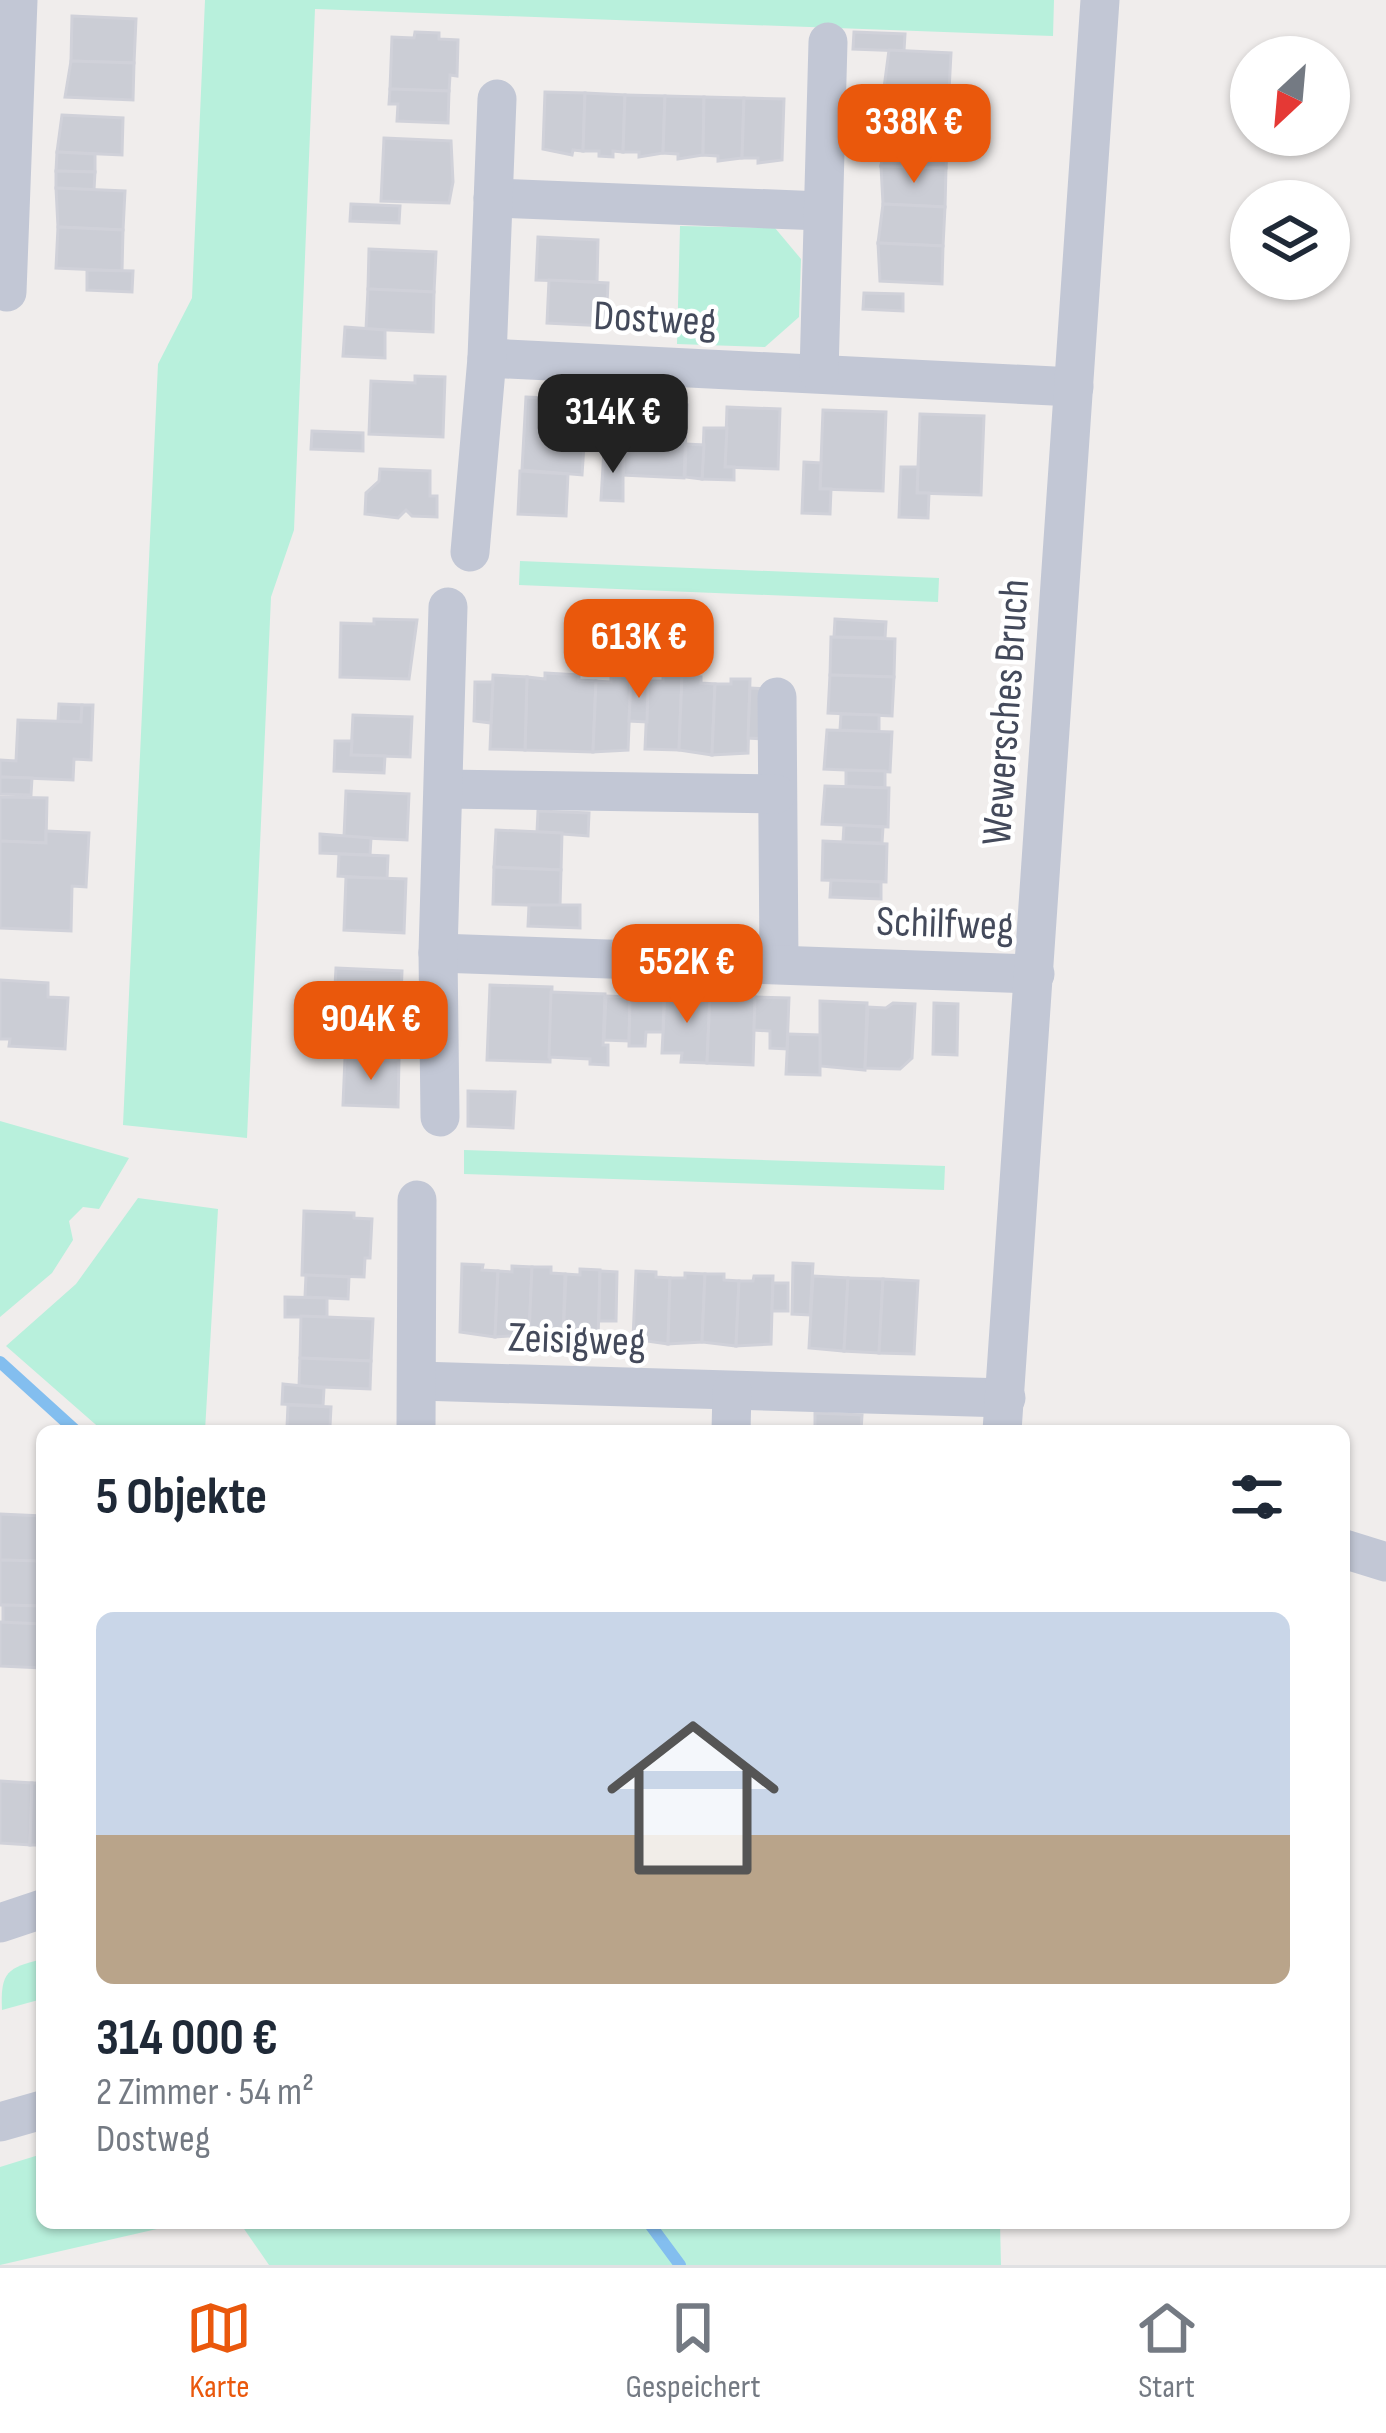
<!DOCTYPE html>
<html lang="de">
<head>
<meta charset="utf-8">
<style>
  body { margin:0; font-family:"Sofia Sans Condensed",sans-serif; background:#f6f6f7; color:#1f2937; height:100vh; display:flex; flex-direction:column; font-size:45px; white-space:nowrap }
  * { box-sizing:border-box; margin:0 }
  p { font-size:39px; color:#747a83 }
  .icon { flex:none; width:66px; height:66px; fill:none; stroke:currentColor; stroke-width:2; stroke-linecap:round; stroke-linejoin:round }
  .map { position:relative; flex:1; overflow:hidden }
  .side { position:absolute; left:36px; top:1425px; width:1314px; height:804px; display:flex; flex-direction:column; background:#fff; border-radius:18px; box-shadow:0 3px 9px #0004 }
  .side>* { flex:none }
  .needle { width:78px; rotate:206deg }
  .fabs { position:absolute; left:1230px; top:36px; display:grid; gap:24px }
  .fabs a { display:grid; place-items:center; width:120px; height:120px; border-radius:50%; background:#fff; box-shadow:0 3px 9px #0004; font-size:60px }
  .price { position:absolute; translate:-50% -102px; padding:0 27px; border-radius:24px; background:#ea580c; color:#fff; font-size:39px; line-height:78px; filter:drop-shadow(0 3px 6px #0008) }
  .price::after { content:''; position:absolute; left:50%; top:72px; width:36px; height:27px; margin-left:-18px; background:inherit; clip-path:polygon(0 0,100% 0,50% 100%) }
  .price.active { background:#222; color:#fff }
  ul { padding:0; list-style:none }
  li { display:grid; align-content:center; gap:24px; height:636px; padding:0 60px }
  li span { display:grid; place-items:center; height:372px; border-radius:18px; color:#555 }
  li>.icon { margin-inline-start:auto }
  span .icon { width:216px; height:216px; fill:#fffc; stroke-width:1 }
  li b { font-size:51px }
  h2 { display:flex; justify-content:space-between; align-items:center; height:144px; padding:0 60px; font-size:51px }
  .tab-bar { display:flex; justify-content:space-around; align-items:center; height:168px; border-top:3px solid #e0e1e3; background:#fff; font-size:33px; color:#747a83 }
  .tab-bar a { display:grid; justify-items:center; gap:6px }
  .tab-bar .active { color:#ea580c }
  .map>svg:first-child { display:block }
</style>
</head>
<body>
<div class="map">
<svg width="1386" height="2265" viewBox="0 0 1386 2265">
  <rect width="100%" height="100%" fill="#f0edec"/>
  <g fill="#b8f0dc">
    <path d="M205 0H1054L1053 36 315 9 294 530 271 597 247 1138 123 1125 158 364 192 298Z"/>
    <path d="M680 226 775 228 801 259 799 317 765 347 677 344Z"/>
    <path d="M520 561 939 578 938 602 519 585Z"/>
    <path d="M0 1121 129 1158 99 1209 83 1207 69 1221 73 1240 52 1273 0 1317Z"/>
    <path d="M464 1150 945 1166 944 1190 464 1174Z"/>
    <path d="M138 1198 218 1209 205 1431H103L6 1346 76 1284Z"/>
    <path d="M42 1959V1999L2 2010C0 1971 8 1968 42 1959Z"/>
    <path d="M42 2154V2223H183L0 2265V2167Z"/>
    <path d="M240 2223H1000L1001 2265H269Z"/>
  </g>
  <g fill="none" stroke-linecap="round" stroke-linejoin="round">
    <g stroke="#83beef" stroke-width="12">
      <path d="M0 1362 76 1431"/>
      <path d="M649 2223 680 2265"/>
    </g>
  </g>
  <g fill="#cbcdd5" stroke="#d0d1d9" stroke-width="3">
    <path d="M72 16 136 19 134 63 71 61Z"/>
    <path d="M415 32 439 33V39L458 40 457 76 450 75 449 91 390 89 392 37 414 38Z"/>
    <path d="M854 32 905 34 904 51 853 49Z"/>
    <path d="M889 50 951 53 949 91 884 88Z"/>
    <path d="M71 61 134 63 133 100 65 97Z"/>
    <path d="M884 88 949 91 948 130 886 127Z"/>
    <path d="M390 89 449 91 448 123 397 121 398 104H389Z"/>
    <path d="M545 92 585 93 583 151 573 150 572 155 543 149Z"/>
    <path d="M585 93 625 95 623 152 613 151V157L599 156V151H583Z"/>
    <path d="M625 95 665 96 663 153 639 157V152H623Z"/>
    <path d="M665 96 704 97 703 155 678 159V154L663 153Z"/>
    <path d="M704 97 744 98 742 158 718 161V156L703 155Z"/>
    <path d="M744 98 784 99 782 160 758 163V158H742Z"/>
    <path d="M62 115 123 118 122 155 57 152Z"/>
    <path d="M886 127 948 130 946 168 881 166Z"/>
    <path d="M384 138 451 141 453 182 449 203 381 201Z"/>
    <path d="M57 152 95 154V172L56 171Z"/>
    <path d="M881 166 946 168 945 207 883 204Z"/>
    <path d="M56 171 95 172 94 190 56 188Z"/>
    <path d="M56 188 125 191 123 230 58 227Z"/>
    <path d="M351 204 400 206 399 223 350 221Z"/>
    <path d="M883 204 945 207 943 246 878 243Z"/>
    <path d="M58 227 123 230 122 271 56 268Z"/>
    <path d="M538 237 598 240 597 282 536 280Z"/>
    <path d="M878 243 943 246 942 284 880 281Z"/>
    <path d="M369 249 436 252 434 292 368 289Z"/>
    <path d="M87 270 133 271 132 292 87 290Z"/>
    <path d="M549 280 608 283 606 326 547 323Z"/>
    <path d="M368 289 434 292 433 332 366 329Z"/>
    <path d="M864 293 903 294V311L863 309Z"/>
    <path d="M345 327 385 330V358L343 356Z"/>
    <path d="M415 376 445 377 443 437 369 434 371 381 415 383Z"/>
    <path d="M526 397 587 400 582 475 522 470Z"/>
    <path d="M626 402 687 405 684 478 623 475Z"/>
    <path d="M727 407 780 409 778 469 725 467Z"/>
    <path d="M823 410 886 412 883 491 820 489Z"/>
    <path d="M920 414 984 416 981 495 917 493Z"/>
    <path d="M704 428H727L725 467H734V480L702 479Z"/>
    <path d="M312 431 363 433V451L311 449Z"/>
    <path d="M686 444 704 445 702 479 685 477Z"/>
    <path d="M604 449 623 450V501L601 500Z"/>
    <path d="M804 462 821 463 820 489H831L830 514 802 513Z"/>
    <path d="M901 467H918L917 493H929L928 518 899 517Z"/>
    <path d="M380 469 430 471V496H437V517L412 516 406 510 398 518 365 514 366 493 379 481Z"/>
    <path d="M520 471 568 474 566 516 518 514Z"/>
    <path d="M374 619 417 620 409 679 340 677 341 623 374 624Z"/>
    <path d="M835 619 886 622 885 638 834 637Z"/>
    <path d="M831 637 895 639 894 677 830 675Z"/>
    <path d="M545 673 579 675V680L596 681 593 752 525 750 527 677 545 679Z"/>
    <path d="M493 675 527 677 525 750 490 749Z"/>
    <path d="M830 675 894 677 892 716 828 713Z"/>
    <path d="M611 676 631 677 628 750 593 752 596 681 611 682Z"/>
    <path d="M663 676H682L679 750 645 749 648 681H663Z"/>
    <path d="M682 676 701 677V683L715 684 712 755 679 750Z"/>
    <path d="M731 679H750L748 753 712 755 715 684H731Z"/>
    <path d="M631 680 648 681 647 722 629 721Z"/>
    <path d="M475 682H493L491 723 474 721Z"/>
    <path d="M750 688 768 689 766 739 748 738Z"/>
    <path d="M59 704 82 705 81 722 58 721Z"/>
    <path d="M82 705H93L91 760 74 759 73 780 0 777V760L16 761 18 720 81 722Z"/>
    <path d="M841 714 879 715V732L840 730Z"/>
    <path d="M353 715 412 717 410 757 351 755Z"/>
    <path d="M827 730 892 732 890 772 824 769Z"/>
    <path d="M335 741H352L351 755 385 756 384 773 334 771Z"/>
    <path d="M846 770 885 771V788L846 786Z"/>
    <path d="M0 777 32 778 31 795 0 794Z"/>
    <path d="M825 786 889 788 888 827 822 824Z"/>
    <path d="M346 791 409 794 407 840 344 837Z"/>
    <path d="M0 797 47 798 46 843 0 841Z"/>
    <path d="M538 811 589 813 588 836 537 832Z"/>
    <path d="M844 825 883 827 882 843 843 842Z"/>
    <path d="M496 830 562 833 561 870 494 867Z"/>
    <path d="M46 831 89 833 86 887 72 886 71 931 0 928V841L46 843Z"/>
    <path d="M320 834 371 838 370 855 320 853Z"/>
    <path d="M823 841 887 844 886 882 822 880Z"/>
    <path d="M339 854 388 856 387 879 338 876Z"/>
    <path d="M494 867 561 870 560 906 493 904Z"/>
    <path d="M346 877 406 879 404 933 344 930Z"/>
    <path d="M831 880 881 882V899L830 897Z"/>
    <path d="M529 905H580V928L528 926Z"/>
    <path d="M336 968 402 971 400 1025 333 1022Z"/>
    <path d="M0 980 48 983V997L68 998 65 1049 9 1046 10 1039H0Z"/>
    <path d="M490 985 552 987 550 1062 487 1060Z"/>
    <path d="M551 992 605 994 603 1045H608V1065L590 1064V1059L549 1057Z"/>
    <path d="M665 993 710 995 707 1063 681 1062 682 1053H662Z"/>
    <path d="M710 995 755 997 753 1065 707 1063Z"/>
    <path d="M606 996 630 997 629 1041 604 1040Z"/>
    <path d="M630 997 664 998 663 1032H646L645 1046H629Z"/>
    <path d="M755 997 789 998 787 1049 770 1048V1031L754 1030Z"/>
    <path d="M820 1001 867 1003 865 1070 820 1066Z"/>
    <path d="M893 1003 915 1004 912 1058 900 1069 865 1068 868 1007 886 1008Z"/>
    <path d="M934 1003 958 1004 957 1055 933 1054Z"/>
    <path d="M788 1034 820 1035V1075L786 1074Z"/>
    <path d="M345 1058 399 1060 398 1107 343 1105Z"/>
    <path d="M468 1091 515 1092 513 1128 468 1126Z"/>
    <path d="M304 1211 354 1213V1218L372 1219 370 1258H365L364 1277 302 1275Z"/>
    <path d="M793 1263 813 1264 810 1315 792 1314Z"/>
    <path d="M462 1264 483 1265 482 1270 498 1271 495 1337 460 1332Z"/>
    <path d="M512 1266 532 1267 529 1335 495 1337 498 1271 512 1272Z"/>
    <path d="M532 1267H551V1273L565 1274 563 1340 529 1335Z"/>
    <path d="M580 1269 600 1270 598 1338 563 1340 566 1274 580 1275Z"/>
    <path d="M600 1271 617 1272 616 1321H599Z"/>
    <path d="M636 1271 656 1272V1277L670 1278 668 1344 633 1339Z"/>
    <path d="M685 1273 705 1274 702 1342 668 1344 670 1278H685Z"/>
    <path d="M705 1274H724V1280L739 1281 736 1346 702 1342Z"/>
    <path d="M306 1275 349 1277 348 1299 305 1297Z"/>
    <path d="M754 1276H773L771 1344 736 1346 739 1281H753Z"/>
    <path d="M813 1276 848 1278 844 1351 809 1348Z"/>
    <path d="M848 1278 883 1279 879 1353 844 1351Z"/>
    <path d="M883 1279 918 1281 914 1354 879 1353Z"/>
    <path d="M773 1283H788V1311H772Z"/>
    <path d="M285 1297 327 1298V1317H285Z"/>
    <path d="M301 1316 373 1319 371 1361 300 1358Z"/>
    <path d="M300 1358 371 1361 370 1389 299 1386Z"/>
    <path d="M283 1384 324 1388 323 1406 282 1404Z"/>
    <path d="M288 1405 331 1407 330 1426 287 1427Z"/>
    <path d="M815 1413 862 1415 861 1431H815Z"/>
    <path d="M0 1514 42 1516V1561L0 1560Z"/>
    <path d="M0 1560 42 1561V1606L0 1605Z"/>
    <path d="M3 1605 42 1606 41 1624 3 1623Z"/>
    <path d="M0 1622 42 1624V1668L0 1666Z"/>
    <path d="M0 1781 32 1783 30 1845 0 1843Z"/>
    <path d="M32 1783H42V1845H30Z"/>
  </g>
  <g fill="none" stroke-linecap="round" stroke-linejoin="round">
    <g stroke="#c2c7d5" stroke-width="39">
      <path d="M493 198 822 211"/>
      <path d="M7 292 18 0"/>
      <path d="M487 358 1074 387"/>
      <path d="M819 373 828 42"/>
      <path d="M470 552 487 358 497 99"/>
      <path d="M777 697 779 963"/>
      <path d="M446 789 776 794"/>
      <path d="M438 953 1035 974"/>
      <path d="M440 1117 438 953 448 607"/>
      <path d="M418 1381 1006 1398"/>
      <path d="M416 1431 417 1200"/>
      <path d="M731 1431 732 1391"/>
      <path d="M1002 1431 1100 0"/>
      <path d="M1344 1549 1386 1562"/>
      <path d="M0 1923 42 1909"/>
      <path d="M0 2122 42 2110"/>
    </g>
  </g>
  <g text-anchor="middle" stroke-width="9" stroke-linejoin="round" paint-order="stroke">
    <g font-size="42" fill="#444a5b" stroke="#fff">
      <text transform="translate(655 317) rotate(3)" y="15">Dostweg</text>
      <text transform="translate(1004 712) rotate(-86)" y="15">Wewersches Bruch</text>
      <text transform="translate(945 922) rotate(2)" y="15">Schilfweg</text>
      <text transform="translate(577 1338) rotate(2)" y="15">Zeisigweg</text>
    </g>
  </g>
</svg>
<div class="fabs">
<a><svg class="needle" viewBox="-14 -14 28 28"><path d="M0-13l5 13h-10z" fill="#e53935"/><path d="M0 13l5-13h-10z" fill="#747a83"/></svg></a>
<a><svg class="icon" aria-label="layers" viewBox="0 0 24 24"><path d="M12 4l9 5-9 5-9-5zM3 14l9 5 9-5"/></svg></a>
</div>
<b class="price" style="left:914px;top:186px">338K €</b>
<b class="price active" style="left:613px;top:476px">314K €</b>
<b class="price" style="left:639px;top:701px">613K €</b>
<b class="price" style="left:687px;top:1026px">552K €</b>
<b class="price" style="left:371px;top:1083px">904K €</b>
<section class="side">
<h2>5 Objekte<svg class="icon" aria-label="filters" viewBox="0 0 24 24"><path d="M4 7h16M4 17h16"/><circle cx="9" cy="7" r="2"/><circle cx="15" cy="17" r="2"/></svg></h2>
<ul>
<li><span style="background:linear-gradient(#c9d6e8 60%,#b9a48a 0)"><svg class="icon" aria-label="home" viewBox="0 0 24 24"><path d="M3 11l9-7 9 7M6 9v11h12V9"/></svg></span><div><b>314 000 €</b><p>2 Zimmer · 54 m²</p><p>Dostweg</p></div></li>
</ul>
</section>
</div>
<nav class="tab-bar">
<a class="active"><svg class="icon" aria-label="map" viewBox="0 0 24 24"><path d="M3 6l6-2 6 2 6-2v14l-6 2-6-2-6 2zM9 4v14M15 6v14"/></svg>Karte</a>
<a><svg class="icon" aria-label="saved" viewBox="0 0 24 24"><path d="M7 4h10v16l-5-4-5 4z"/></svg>Gespeichert</a>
<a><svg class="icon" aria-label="home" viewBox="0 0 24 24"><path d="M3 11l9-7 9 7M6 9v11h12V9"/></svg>Start</a>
</nav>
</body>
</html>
